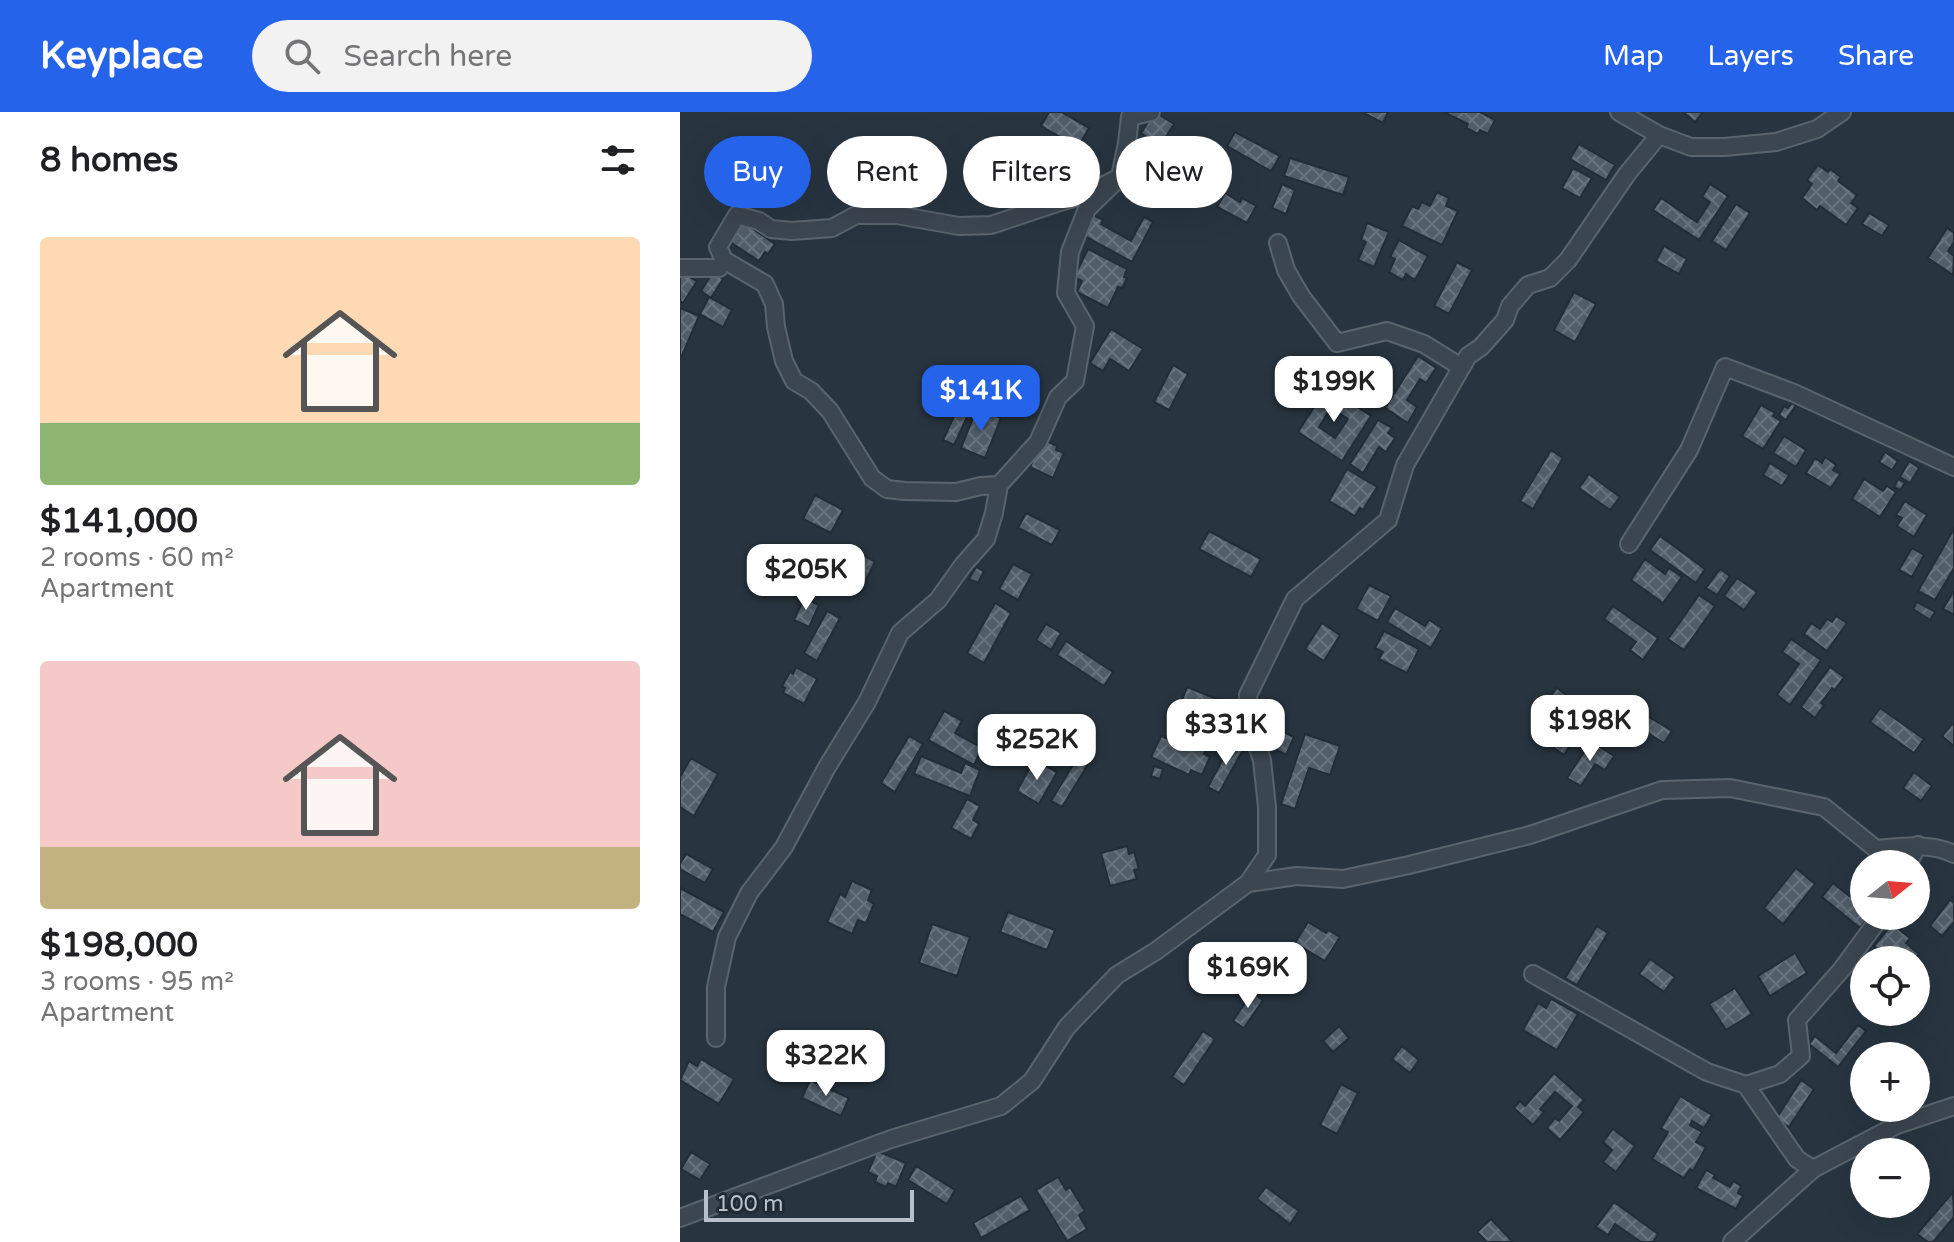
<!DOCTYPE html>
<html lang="en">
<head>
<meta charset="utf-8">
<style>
  body { margin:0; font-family:"Varela Round",sans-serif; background:#f2f2f2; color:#202124; height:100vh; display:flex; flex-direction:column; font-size:30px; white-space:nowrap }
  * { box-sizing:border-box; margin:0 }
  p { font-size:26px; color:#757577 }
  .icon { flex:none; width:44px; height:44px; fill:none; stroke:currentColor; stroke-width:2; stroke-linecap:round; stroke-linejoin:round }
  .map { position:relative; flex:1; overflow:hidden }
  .panel { display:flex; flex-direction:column; background:#fff; width:680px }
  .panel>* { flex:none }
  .hud { position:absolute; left:24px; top:24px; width:760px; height:72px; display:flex; gap:16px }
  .needle { width:52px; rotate:73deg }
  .buttons { position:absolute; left:1170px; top:738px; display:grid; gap:16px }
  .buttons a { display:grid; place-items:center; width:80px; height:80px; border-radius:50%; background:#fff; box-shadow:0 8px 32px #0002; font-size:40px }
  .scale { position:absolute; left:24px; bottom:20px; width:210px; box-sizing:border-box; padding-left:8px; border:4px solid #b8c1ca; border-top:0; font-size:22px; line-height:28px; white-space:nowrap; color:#b8c1ca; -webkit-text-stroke:6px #202b35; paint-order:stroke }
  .price { position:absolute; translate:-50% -68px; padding:0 18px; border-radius:16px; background:#fff; color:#222; font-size:26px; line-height:52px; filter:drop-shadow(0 2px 4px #0008) }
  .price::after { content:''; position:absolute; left:50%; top:48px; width:24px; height:18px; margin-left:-12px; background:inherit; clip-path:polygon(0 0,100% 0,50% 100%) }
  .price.on { background:#2563eb; color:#fff }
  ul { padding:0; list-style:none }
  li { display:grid; align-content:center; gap:16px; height:424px; padding:0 40px }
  li span { display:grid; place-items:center; height:248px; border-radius:8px; color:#555 }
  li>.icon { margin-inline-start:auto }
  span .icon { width:144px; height:144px; fill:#fffc; stroke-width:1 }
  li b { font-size:34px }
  h2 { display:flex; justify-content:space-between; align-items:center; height:96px; padding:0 40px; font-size:34px }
  .tag { padding:0 28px; border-radius:36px; background:#fff; box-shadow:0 8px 32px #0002; font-size:28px; line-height:72px }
  .tag.on { background:#2563eb; color:#fff }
  header { display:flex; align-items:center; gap:48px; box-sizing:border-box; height:112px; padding:0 40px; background:#2563eb; color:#fff }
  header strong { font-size:38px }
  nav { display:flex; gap:44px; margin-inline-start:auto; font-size:28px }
  .search { width:560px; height:72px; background:#f2f2f2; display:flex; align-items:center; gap:20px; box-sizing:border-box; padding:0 28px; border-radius:44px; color:#757577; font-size:30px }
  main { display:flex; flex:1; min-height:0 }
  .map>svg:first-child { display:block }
</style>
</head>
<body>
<header>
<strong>Keyplace</strong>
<div class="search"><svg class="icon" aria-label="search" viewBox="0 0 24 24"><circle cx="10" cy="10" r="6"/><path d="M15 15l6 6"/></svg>Search here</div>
<nav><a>Map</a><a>Layers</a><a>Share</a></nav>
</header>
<main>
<section class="panel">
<h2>8 homes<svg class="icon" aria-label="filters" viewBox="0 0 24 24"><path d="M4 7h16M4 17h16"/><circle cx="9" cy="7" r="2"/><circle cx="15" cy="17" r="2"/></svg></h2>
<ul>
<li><span style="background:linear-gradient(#ffd9b3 75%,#8fb573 0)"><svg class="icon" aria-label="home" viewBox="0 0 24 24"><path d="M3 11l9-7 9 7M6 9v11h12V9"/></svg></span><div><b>$141,000</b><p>2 rooms · 60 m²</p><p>Apartment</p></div></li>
<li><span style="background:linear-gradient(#f6c9c9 75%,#c2b280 0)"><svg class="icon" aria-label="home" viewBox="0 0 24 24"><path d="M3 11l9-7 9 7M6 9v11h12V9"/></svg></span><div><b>$198,000</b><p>3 rooms · 95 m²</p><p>Apartment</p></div></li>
</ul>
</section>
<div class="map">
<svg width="1274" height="1130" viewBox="0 0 1274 1130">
  <defs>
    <pattern id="building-cross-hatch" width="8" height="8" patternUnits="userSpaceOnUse" patternTransform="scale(2)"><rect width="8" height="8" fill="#515e6a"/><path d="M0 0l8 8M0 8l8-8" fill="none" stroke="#68737e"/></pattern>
  </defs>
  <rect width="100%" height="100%" fill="#283540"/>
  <g fill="url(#building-cross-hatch)" stroke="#222d37" stroke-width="2" fill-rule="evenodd">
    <path d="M369 0H381L409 16 398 35 361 14Z"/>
    <path d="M475 0 494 12 480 34 461 21Z"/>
    <path d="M682 0H708L703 11Z"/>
    <path d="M764 0H800L815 8 808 22 800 18 798 22 786 16 788 12Z"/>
    <path d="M1003 0H1023L1015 10Z"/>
    <path d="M555 20 600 44 591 59 547 34Z"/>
    <path d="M511 25 528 38 507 67 490 54Z"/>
    <path d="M454 28 474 31 473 36H470L467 61H471L469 73 450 71Z"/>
    <path d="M899 32 935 53 926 68 890 47Z"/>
    <path d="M610 46 669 65 663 83 604 64Z"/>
    <path d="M1138 53 1148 60 1150 57 1161 65 1158 69 1177 83 1171 91 1178 96 1166 113 1140 94 1137 98 1122 86 1132 72 1127 68Z"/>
    <path d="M893 56 912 66 900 86 882 76Z"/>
    <path d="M602 72 615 78 606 102 592 96Z"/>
    <path d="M1030 72 1048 84 1019 128 973 98 981 86 1017 110 1030 90 1022 85Z"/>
    <path d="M757 80 769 86 766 94 778 99 762 133 722 114 732 94 738 97 742 90 750 94Z"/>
    <path d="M545 81 560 90 562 86 576 94 567 111 537 95Z"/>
    <path d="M1056 92 1070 101 1046 138 1032 129Z"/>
    <path d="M1189 101 1209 113 1202 124 1182 112Z"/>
    <path d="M412 102 423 108 421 112 451 129 464 105 473 110 452 150 401 122Z"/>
    <path d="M63 110 95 132 88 142 85 140 79 149 50 130Z"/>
    <path d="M687 111 709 120 694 155 678 148 686 130 681 128Z"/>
    <path d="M1267 116 1274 121V130L1268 139 1274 144 1273 163 1248 146Z"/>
    <path d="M719 128 748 144 735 168 726 162 723 168 709 160 715 147 710 145Z"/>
    <path d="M984 134 1007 147 999 162 976 149Z"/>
    <path d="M408 137 447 157 444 165 447 166 442 176 438 175 428 196 397 180 402 169 394 165Z"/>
    <path d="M777 150 792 158 769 202 754 194Z"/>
    <path d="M33 160 43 167 31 186 21 179Z"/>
    <path d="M2 161 17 169 3 191 0 189V164Z"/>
    <path d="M894 180 916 192 895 230 874 218Z"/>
    <path d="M29 185 52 198 43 215 20 202Z"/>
    <path d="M0 196 19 204 0 248Z"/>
    <path d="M431 217 463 237 449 259 430 247 423 259 410 251Z"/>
    <path d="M738 244 756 256 746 271 740 267 727 288 737 295 728 311 705 296Z"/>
    <path d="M659 246 681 258 670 279 648 267Z"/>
    <path d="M493 253 508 262 489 298 474 290Z"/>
    <path d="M647 275 691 304 662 349 618 320ZM651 296 668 307 655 326 639 315Z"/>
    <path d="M282 287 293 292 274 333 263 328Z"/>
    <path d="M1112 291 1116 293 1106 308 1099 303 1104 294 1108 296Z"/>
    <path d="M1081 293 1095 301 1093 304 1101 309 1083 337 1062 324Z"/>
    <path d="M297 296 321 306 305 346 281 336Z"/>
    <path d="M698 308 712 316 708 321 715 326 706 340 699 335 683 361 670 352Z"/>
    <path d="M1104 324 1126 338 1116 355 1093 341Z"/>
    <path d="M363 327 377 334 376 338 384 341 373 366 350 355Z"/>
    <path d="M871 338 883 346 853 397 840 389Z"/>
    <path d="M1205 340 1218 349 1212 358 1199 350Z"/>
    <path d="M1145 345 1156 353 1153 358 1160 362 1151 376 1126 361 1135 346 1142 351Z"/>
    <path d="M1229 349 1239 356 1230 371 1220 365Z"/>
    <path d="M1090 351 1109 363 1102 374 1083 363Z"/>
    <path d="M667 357 697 375 683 398 680 396 675 404 649 389Z"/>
    <path d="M909 362 940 385 930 398 899 376Z"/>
    <path d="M1184 367 1203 379 1207 374 1216 380 1200 405 1172 387Z"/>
    <path d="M1218 367 1225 371 1220 378 1214 375Z"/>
    <path d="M135 383 163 398 151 421 123 407Z"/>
    <path d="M1225 389 1247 403 1234 425 1217 414 1222 406 1216 403Z"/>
    <path d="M346 401 380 418 372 433 338 416Z"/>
    <path d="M1274 417V456L1255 488 1238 479Z"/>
    <path d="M529 419 581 447 571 465 519 437Z"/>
    <path d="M980 424 1025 457 1016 471 970 438Z"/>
    <path d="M153 433 169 441 154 468 139 460Z"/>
    <path d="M1232 436 1244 443 1232 465 1219 458Z"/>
    <path d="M179 441 195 450 179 482 162 474Z"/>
    <path d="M965 447 985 462 989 456 1002 465 983 491 951 468Z"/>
    <path d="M333 452 352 462 338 488 319 477Z"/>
    <path d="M296 455 304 459 298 471 289 467Z"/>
    <path d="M1040 457 1050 464 1037 483 1026 476Z"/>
    <path d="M1057 466 1077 480 1064 498 1044 484Z"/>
    <path d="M689 473 711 484 698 509 676 497Z"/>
    <path d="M1273 480H1274V503L1263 497Z"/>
    <path d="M1019 483 1035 494 1004 538 988 527Z"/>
    <path d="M124 486 139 493 129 515 114 508Z"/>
    <path d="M1237 490 1255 500 1250 508 1233 497Z"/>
    <path d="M315 491 331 501 304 551 287 541Z"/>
    <path d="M933 494 978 526 963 548 950 538 956 530 924 507Z"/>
    <path d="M715 496 745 514 749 508 762 516 751 536 707 510Z"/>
    <path d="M147 499 160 506 137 549 124 541Z"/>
    <path d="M1156 504 1167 511 1147 539 1124 522 1131 511 1140 517 1147 507 1152 510Z"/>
    <path d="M642 511 660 523 644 549 625 537Z"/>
    <path d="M366 512 381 521 371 538 356 528Z"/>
    <path d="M704 519 739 537 727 561 699 547 703 540 695 536Z"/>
    <path d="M1111 527 1141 548 1110 593 1097 583 1119 552 1102 540Z"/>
    <path d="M386 529 433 560 424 574 377 543Z"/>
    <path d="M116 555 137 567 124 592 103 581 105 576 102 574 110 560 113 562Z"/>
    <path d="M1150 555 1164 565 1155 578 1152 576 1141 591 1144 593 1135 606 1121 595Z"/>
    <path d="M507 575 554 594 547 611 501 591Z"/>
    <path d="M877 576 905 597 908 593 917 600 913 606 919 610 911 621 867 589Z"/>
    <path d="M946 591 992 619 984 631 938 603Z"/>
    <path d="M1200 596 1244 627 1234 641 1190 610Z"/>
    <path d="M877 598 902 616 884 643 870 633 874 628 862 620Z"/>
    <path d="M264 599 282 609 275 621 302 636 294 653 248 628Z"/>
    <path d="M1272 612 1274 613V634L1262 624Z"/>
    <path d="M593 615 614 625 606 643 585 632Z"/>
    <path d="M491 621 526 638 524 642 530 645 522 663 511 658 509 663 471 645 481 624 489 627Z"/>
    <path d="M625 622 660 634 650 663 629 656 615 697 601 692Z"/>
    <path d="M229 624 243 632 215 680 201 671Z"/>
    <path d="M911 629 934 644 925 658 915 652 901 674 887 666Z"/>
    <path d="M552 630 564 636 539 681 528 675Z"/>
    <path d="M399 643 410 649 382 695 371 689Z"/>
    <path d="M241 644 281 661 285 651 300 658 290 684 234 662Z"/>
    <path d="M11 646 38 662 14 704 0 695V665Z"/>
    <path d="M354 648 377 660 359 692 337 679Z"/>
    <path d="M474 654 483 657 480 667 471 664Z"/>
    <path d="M1234 660 1252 674 1241 689 1223 676Z"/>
    <path d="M287 687 300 694 293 708 299 712 291 727 271 716Z"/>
    <path d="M447 734 449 742 454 740 459 757 454 758 457 767 430 774 421 741Z"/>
    <path d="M6 742 33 757 25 771 0 757V752Z"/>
    <path d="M1116 756 1135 772 1103 812 1084 796Z"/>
    <path d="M172 769 192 778 188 788 194 792 186 811 178 808 172 822 147 810 160 782 165 785Z"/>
    <path d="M1153 771 1184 796V804H1190L1180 816 1142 785Z"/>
    <path d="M0 776 44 800 33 820 0 802Z"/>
    <path d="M1270 788 1274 791V810L1262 824 1250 814Z"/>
    <path d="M328 800 375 818 367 838 320 820Z"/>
    <path d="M628 810 646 821 648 818 660 825 645 849 615 831Z"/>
    <path d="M252 812 290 825 277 864 239 851Z"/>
    <path d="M1212 812 1230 826 1226 831 1239 842 1234 848H1211L1194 834Z"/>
    <path d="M917 814 928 821 897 873 885 866Z"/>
    <path d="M1115 841 1127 861 1090 884 1078 864Z"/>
    <path d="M970 847 995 865 984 880 959 862Z"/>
    <path d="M1055 876 1072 902 1046 918 1029 892Z"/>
    <path d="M572 880 583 888 564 916 553 909Z"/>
    <path d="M871 887 898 902 877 938 843 918 858 891 866 896Z"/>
    <path d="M1178 913 1186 919 1158 955 1129 932 1135 924 1156 941Z"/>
    <path d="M659 914 669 926 653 940 643 929Z"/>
    <path d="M523 919 535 927 504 973 492 965Z"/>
    <path d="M722 934 739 948 730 961 712 947Z"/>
    <path d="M21 947 54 967 39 992 0 968 9 949 17 954Z"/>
    <path d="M874 961 904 988 898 995 904 1000 880 1028 867 1016 875 1006 879 1009 892 994 875 980 860 997 864 1000 853 1013 834 996 840 989 845 994Z"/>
    <path d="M130 968 169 986 161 1004 122 986Z"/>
    <path d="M1121 968 1134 977 1109 1015 1096 1007Z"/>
    <path d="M661 972 678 981 657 1022 640 1013Z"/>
    <path d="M1000 984 1032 1003 1024 1016 1012 1009 1010 1013 1022 1020 1016 1030 1026 1035 1013 1059 1010 1057 1004 1066 972 1047 988 1020 981 1016Z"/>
    <path d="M933 1017 955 1034 936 1060 923 1050 932 1038 923 1030Z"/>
    <path d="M197 1039 226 1051 216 1075 208 1071 206 1075 195 1070 197 1064 188 1060Z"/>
    <path d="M11 1040 30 1052 20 1068 1 1057Z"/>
    <path d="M236 1054 275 1078 267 1092 228 1068Z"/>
    <path d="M1026 1058 1035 1063 1033 1066 1050 1075 1053 1069 1061 1074 1058 1081 1063 1084 1056 1097 1016 1076Z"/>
    <path d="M378 1065 386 1078 390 1075 405 1099 399 1103 407 1117 387 1129 356 1078Z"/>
    <path d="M586 1075 619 1099 610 1112 577 1087Z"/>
    <path d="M1273 1080 1274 1105 1253 1130H1248L1237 1122Z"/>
    <path d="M341 1084 350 1098 301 1126 293 1111Z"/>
    <path d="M934 1090 978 1122 973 1130H961L935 1112 928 1123 916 1115Z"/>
    <path d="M811 1107 833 1130H807L797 1120Z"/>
  </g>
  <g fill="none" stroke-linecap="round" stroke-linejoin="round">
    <defs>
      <g id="minor">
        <path d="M939 0 979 23"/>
        <path d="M598 131 606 158 621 184 657 231 707 219 744 232 781 255"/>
        <path d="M44 148 85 172 94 192 96 215 104 249 114 269 131 279 150 299 192 366 207 377 224 379 276 380 301 374 319 373"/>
        <path d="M0 156H39L44 148 38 135 57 103 79 109 91 117 112 119 152 116 176 103H217L279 114 311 113 377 91 405 83 440 65 447 31 450 5 471 0"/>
        <path d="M949 432 1009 338 1045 255 1114 281 1274 355"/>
        <path d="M1228 752 1238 733"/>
        <path d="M568 771 617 764 663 767 729 753 850 723 982 678 1050 676 1144 695 1196 737C1222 735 1249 730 1274 742"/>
        <path d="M853 862 1027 960 1066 973 1117 1047 1133 1057"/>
        <path d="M36 926V875L47 825 69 781 104 735 147 655 187 590 220 521 258 488 283 453 306 427 314 401 319 373 358 330 378 285 395 269 405 214 386 181 390 140 407 97 440 65"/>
        <path d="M1066 973 1100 962 1121 944 1117 908 1162 857 1201 804"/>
        <path d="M0 1106 211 1027 321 994 352 969 387 915 437 863 476 839 568 771 587 743V695L582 648 570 614 568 583 615 487 708 408 725 353 788 244 801 235 825 208 830 194 848 173 870 166 888 148 947 62 979 23 1011 35H1044L1096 30 1137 17 1162 0"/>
        <path d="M1052 1130 1133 1057 1217 1013 1274 994"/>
      </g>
    </defs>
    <use href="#minor" stroke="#59646d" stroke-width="20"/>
    <use href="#minor" stroke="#3c4650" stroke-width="16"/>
  </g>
</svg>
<div class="buttons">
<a><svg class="needle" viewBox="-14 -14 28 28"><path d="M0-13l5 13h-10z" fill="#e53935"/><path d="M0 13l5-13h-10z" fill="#757577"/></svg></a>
<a><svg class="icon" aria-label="locate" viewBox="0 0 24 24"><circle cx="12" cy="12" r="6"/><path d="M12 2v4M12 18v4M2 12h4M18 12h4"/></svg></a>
<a>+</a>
<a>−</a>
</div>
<div class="scale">100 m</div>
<b class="price" style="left:654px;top:312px">$199K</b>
<b class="price on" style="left:301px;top:321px">$141K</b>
<b class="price" style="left:126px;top:500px">$205K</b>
<b class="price" style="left:910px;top:651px">$198K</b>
<b class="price" style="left:546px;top:655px">$331K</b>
<b class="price" style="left:357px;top:670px">$252K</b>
<b class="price" style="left:568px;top:898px">$169K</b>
<b class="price" style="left:146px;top:986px">$322K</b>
<div class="hud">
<a class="tag on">Buy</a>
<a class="tag">Rent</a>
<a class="tag">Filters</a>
<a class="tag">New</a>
</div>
</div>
</main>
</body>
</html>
